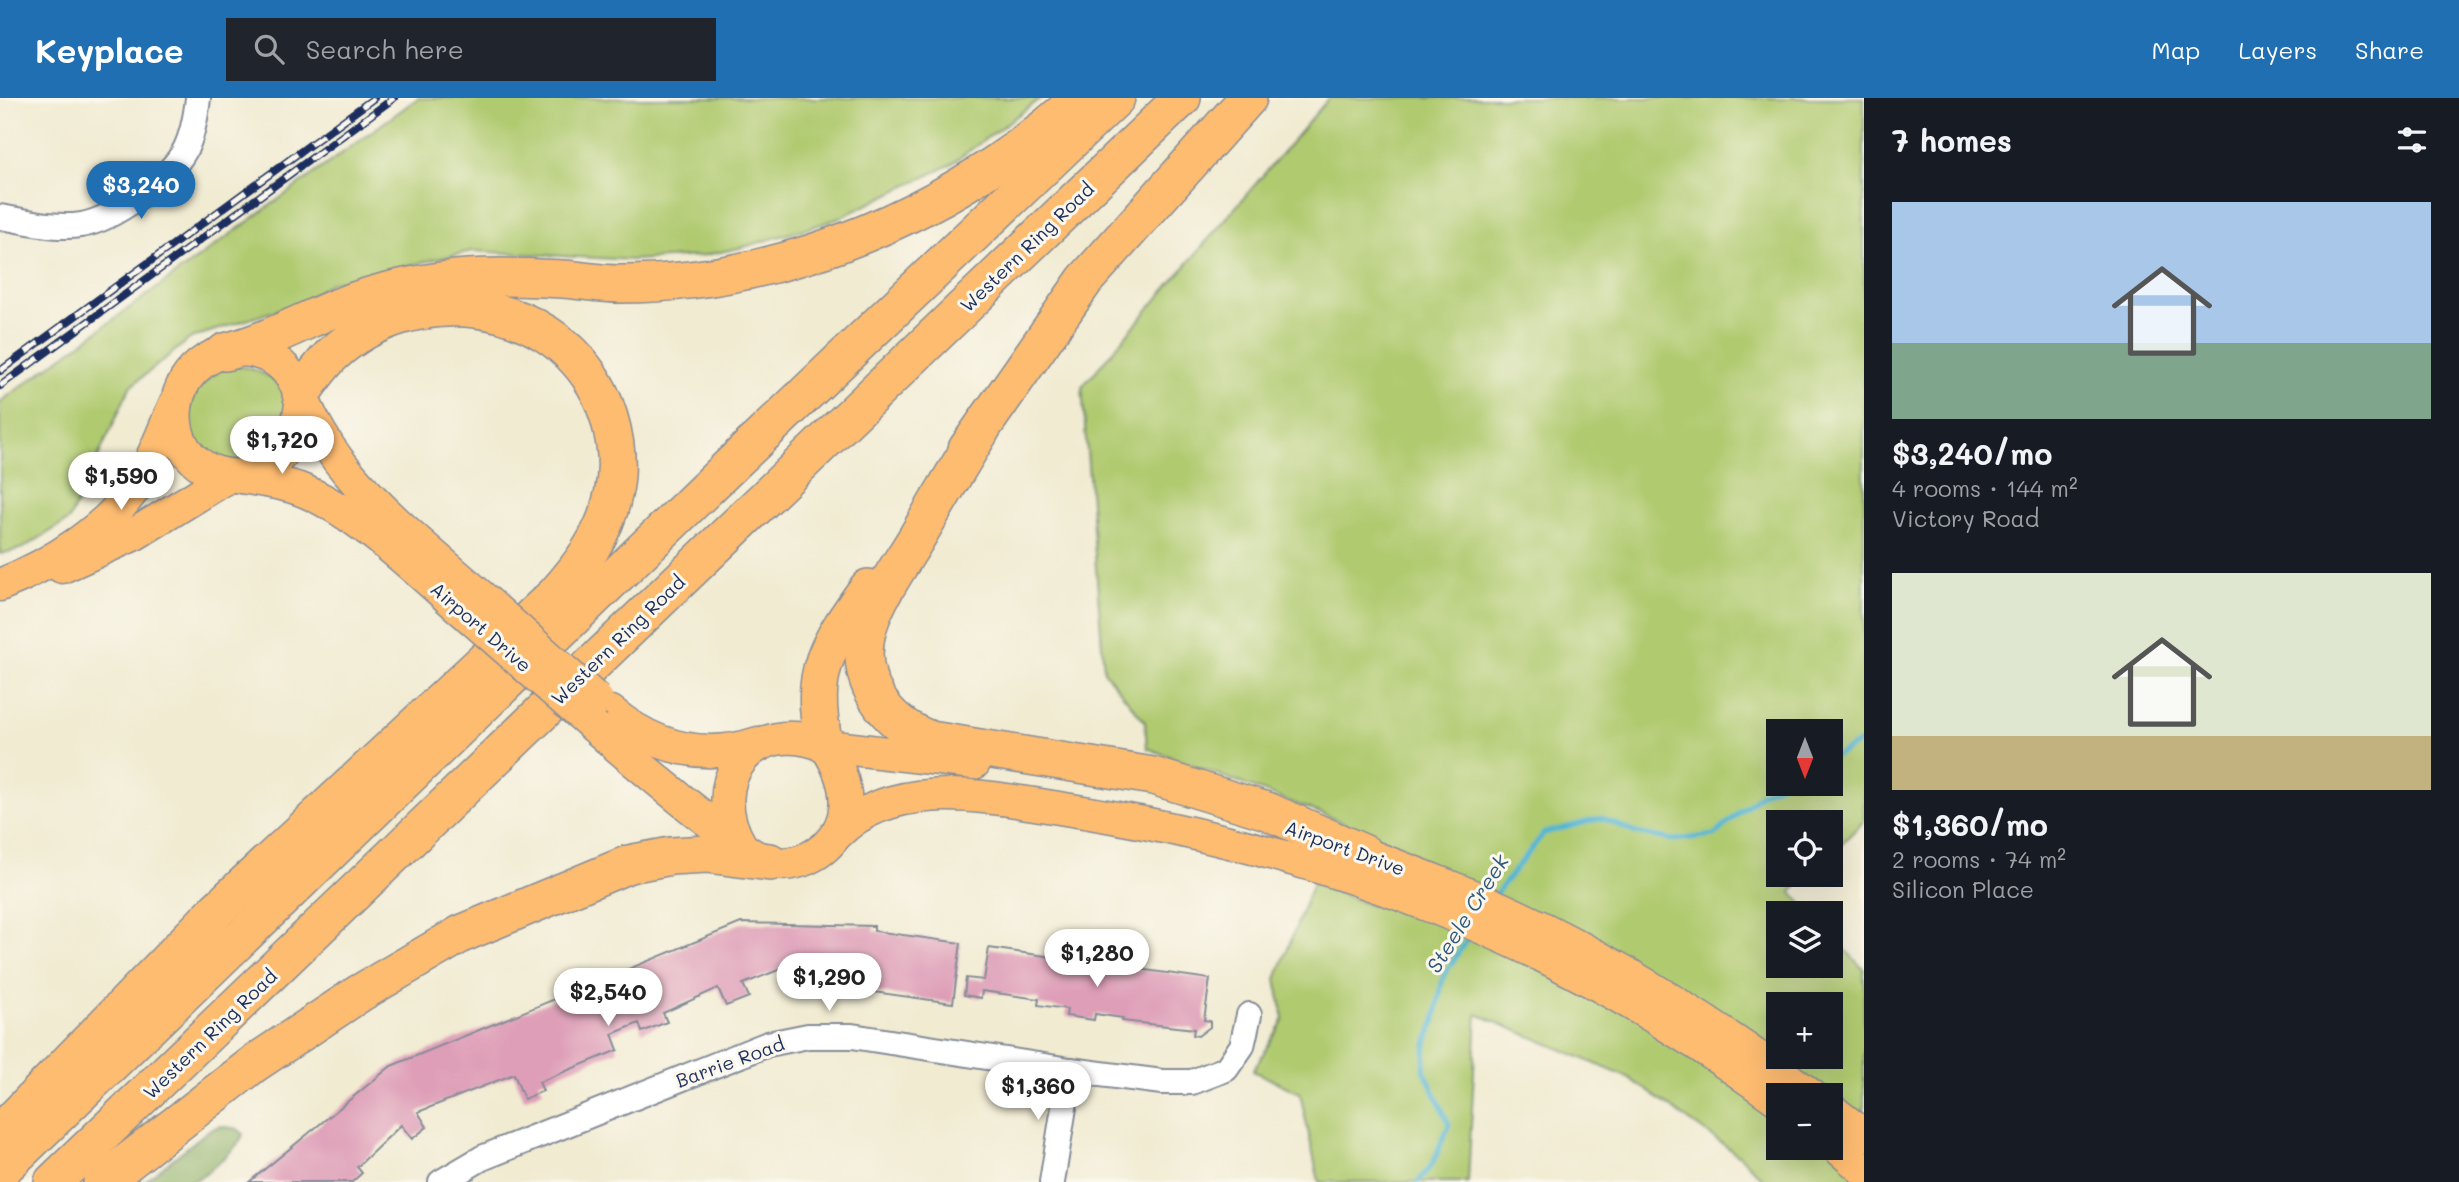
<!DOCTYPE html>
<html lang="en">
<head>
<meta charset="utf-8">
<style>
  body { margin:0; font-family:Mali,sans-serif; background:#20242c; color:#f1f3f6; height:100vh; display:flex; flex-direction:column; font-size:26px; white-space:nowrap }
  * { box-sizing:border-box; margin:0 }
  p { font-size:23px; color:#9ea1a6 }
  .icon { flex:none; width:38px; height:38px; fill:none; stroke:currentColor; stroke-width:2; stroke-linecap:round; stroke-linejoin:round }
  .map { position:relative; flex:1; overflow:hidden }
  .sheet { display:flex; flex-direction:column; background:#171b24; width:595px }
  .sheet>* { flex:none }
  .needle { width:46px; rotate:180deg }
  .buttons { position:absolute; left:1766px; top:621px; display:grid; gap:14px }
  .buttons a { display:grid; place-items:center; width:77px; height:77px; border-radius:0px; background:#171b24; box-shadow:0 7px 28px #0002; font-size:35px }
  .price { position:absolute; translate:-50% -60px; padding:0 16px; border-radius:24px; background:#fff; color:#222; font-size:23px; line-height:46px; filter:drop-shadow(0 2px 4px #0008) }
  .price::after { content:''; position:absolute; left:50%; top:42px; width:21px; height:16px; margin-left:-10px; background:inherit; clip-path:polygon(0 0,100% 0,50% 100%) }
  .price.current { background:#1f6fb2; color:#fff }
  ul { padding:0; list-style:none }
  li { display:grid; align-content:center; gap:14px; height:371px; padding:0 28px }
  li span { display:grid; place-items:center; height:217px; border-radius:0px; color:#555 }
  li>.icon { margin-inline-start:auto }
  span .icon { width:126px; height:126px; fill:#fffc; stroke-width:1 }
  li b { font-size:30px }
  h2 { display:flex; justify-content:space-between; align-items:center; height:84px; padding:0 28px; font-size:30px }
  header { display:flex; align-items:center; gap:42px; box-sizing:border-box; height:98px; padding:0 35px; background:#1f6fb2; color:#fff }
  header strong { font-size:33px }
  nav { display:flex; gap:38px; margin-inline-start:auto; font-size:24px }
  .search { width:490px; height:63px; background:#20242c; display:flex; align-items:center; gap:18px; box-sizing:border-box; padding:0 24px; border-radius:0px; color:#9ea1a6; font-size:26px }
  main { display:flex; flex:1; min-height:0 }
  .map>svg:first-child { display:block }
</style>
</head>
<body>
<header>
<strong>Keyplace</strong>
<div class="search"><svg class="icon" aria-label="search" viewBox="0 0 24 24"><circle cx="10" cy="10" r="6"/><path d="M15 15l6 6"/></svg>Search here</div>
<nav><a>Map</a><a>Layers</a><a>Share</a></nav>
</header>
<main>
<div class="map">
<svg width="1864" height="1084" viewBox="0 0 1864 1084">
  <rect width="100%" height="100%" fill="#fbf7ec"/>
  <filter id="ink" filterUnits="userSpaceOnUse"><feTurbulence type="fractalNoise" baseFrequency=".0143" numOctaves="2"/><feDisplacementMap in="SourceGraphic" scale="14" xChannelSelector="R" yChannelSelector="G"/><feConvolveMatrix kernelMatrix="1 2 1 2 8 2 1 2 1" color-interpolation-filters="sRGB"/></filter>
  <filter id="wash" filterUnits="userSpaceOnUse"><feTurbulence type="fractalNoise" baseFrequency=".00686" numOctaves="4" result="noise"/><feDisplacementMap in="SourceGraphic" scale="28" xChannelSelector="R" yChannelSelector="G"/><feGaussianBlur stdDeviation="1.57" result="paint"/><feColorMatrix in="noise" values="0 0 0 0 0 0 0 0 0 0 0 0 0 0 0 0 0 1.4 0 .05"/><feComposite in="paint" operator="in"/></filter>
  <g filter="url(#wash)">
    <rect width="100%" height="100%" fill="#f1ebd2"/>
    <g fill="#b0ca6f" stroke="#667c66" stroke-width="2" fill-rule="evenodd">
      <path d="M418 0H1041L950 67 835 122 744 149 701 158 632 162 472 153 330 185 302 204 191 240 130 289 69 422 23 450 0 456V304Z"/>
      <path d="M1329 0H1864V723L1831 756 1830 724H1778V777H1808L1791 794 1811 815 1778 816V868H1830L1831 836 1864 872V1084H1766L1741 1059 1629 980 1477 916 1468 1084H1319L1300 995 1253 973 1284 921 1276 881 1313 785 1372 808 1413 757 1323 716 1147 650 1145 624 1104 573 1082 289ZM1778 634H1830V686H1778ZM1778 906H1830V959H1778ZM1778 998H1830V1050H1778Z"/>
      <path d="M230 268C256 268 286 281 288 311 288 321 282 335 280 345L235 366C226 362 213 359 205 353 170 323 195 281 230 268Z"/>
    </g>
    <path fill="#8cae62" stroke="#546e60" stroke-width="2" d="M220 1028 238 1031 243 1036C241 1048 201 1081 190 1084 176 1084 158 1084 144 1084L209 1032Z"/>
    <g fill="none" stroke-linecap="round" stroke-linejoin="round">
      <g stroke="#54b6d3" stroke-width="5">
        <path d="M1830 661 1864 642"/>
        <path d="M1495 797 1544 735 1602 720 1636 735 1674 742 1714 737 1762 695 1781 686"/>
        <path d="M1418 1084 1433 1065 1449 1026 1424 972 1426 945 1435 922 1443 879 1471 835"/>
      </g>
    </g>
    <g id="blocks">
      <g fill="#de9eb7">
        <path d="M741 825 874 828V833L961 845 953 905 873 894V873H843L842 886 815 885 816 873 786 872V869L743 886 749 899 726 908 718 890 663 915 667 924 642 934 639 925 612 936 618 952 539 984 543 993 524 1001 514 976 418 1014 427 1029 412 1041 401 1027 357 1069 362 1075 352 1084H249L391 968Z"/>
        <path d="M989 850 1210 881 1204 922 1210 923V929L1198 938 1193 937 1194 931 1122 923 1123 920 1095 916 1094 922 1066 918 1067 911 1038 907 1039 901 982 893 981 900 964 897 966 880 984 882Z"/>
      </g>
    </g>
  </g>
  <g filter="url(#ink)">
    <use href="#blocks" fill-opacity="0" stroke="#868d98" stroke-width="2"/>
    <g fill="none" stroke-linecap="round" stroke-linejoin="round">
      <defs>
        <g id="minor">
          <path d="M0 119C26 123 55 131 81 127 113 122 169 81 185 52 193 36 196 18 198 0"/>
          <path d="M441 1084 482 1060 768 946 808 938H852L1070 972 1162 984H1192L1226 971 1242 948 1249 917"/>
          <path d="M1052 1084 1070 972"/>
        </g>
        <g id="major">
          <path d="M302 299C300 316 297 334 287 349 251 402 169 376 176 310 178 290 189 273 206 262 227 249 255 249 276 263 296 277 301 299 312 320 322 339 333 357 347 373 387 421 439 461 486 503"/>
          <path d="M236 378C257 382 280 384 299 391 357 412 423 479 470 519"/>
          <path d="M62 469 135 436 229 378"/>
          <path d="M0 487C52 466 110 430 141 381 155 357 164 331 175 306"/>
          <path d="M611 614C655 650 704 663 758 645"/>
          <path d="M596 630C635 664 674 697 716 729 732 741 749 759 769 764 796 771 825 756 838 733 854 705 842 673 826 648 752 616 702 684 741 748"/>
          <path d="M826 648 974 665"/>
          <path d="M837 736C892 678 989 699 1059 710 1330 752 1556 839 1778 1002"/>
          <path d="M1341 747C1402 770 1462 792 1520 819 1624 868 1720 930 1812 998"/>
          <path d="M1830 1011 1864 1037"/>
          <path d="M1830 1043 1864 1072"/>
        </g>
        <g id="highway">
          <path d="M225 254C263 245 297 226 333 211 367 197 403 188 440 183 479 177 522 179 562 181 581 182 600 186 620 186 788 186 956 112 1080 0"/>
          <path d="M981 332C959 368 938 403 917 439 888 488 841 542 877 600 890 621 908 634 931 642L1153 678 1267 713 1365 756"/>
          <path d="M967 351 1085 182 1248 0"/>
          <path d="M824 646C808 574 827 547 868 490"/>
          <path d="M0 1035 217 812 555 497C581 468 605 436 613 397 621 363 614 325 599 294 548 196 413 184 334 255 321 267 311 282 301 296"/>
          <path d="M0 1073 732 366 1116 0"/>
          <path d="M53 1084 1182 0"/>
          <path d="M102 1084 255 965 360 895 461 836 629 766 671 758 707 756 770 764"/>
        </g>
      </defs>
      <use href="#minor" stroke="#868d98" stroke-width="28"/>
      <use href="#major" stroke="#868d98" stroke-width="35"/>
      <use href="#highway" stroke="#868d98" stroke-width="40"/>
      <use href="#minor" stroke="#fff" stroke-width="24"/>
      <use href="#major" stroke="#febc71" stroke-width="32"/>
      <use href="#highway" stroke="#febc71" stroke-width="37"/>
      <defs>
        <g id="rail">
          <path d="M0 273 374 0"/>
          <path d="M0 288 394 0"/>
        </g>
      </defs>
      <use href="#rail" stroke="#1b2f5e" stroke-width="8"/>
      <use href="#rail" stroke="#fbf7ec" stroke-width="5" stroke-dasharray="16" stroke-linecap="butt"/>
      <defs>
        <g id="major-bridge">
          <path d="M486 503 597 602"/>
          <path d="M470 519 596 630"/>
        </g>
      </defs>
      <use href="#major-bridge" stroke="#868d98" stroke-width="35" stroke-linecap="butt"/>
      <use href="#major-bridge" stroke="#febc71" stroke-width="32"/>
    </g>
  </g>
  <g text-anchor="middle" stroke-width="6" stroke-linejoin="round" paint-order="stroke">
    <g font-size="19" fill="#1b2f5e" stroke="#fbf7ec">
      <text transform="translate(1027 149) rotate(-44)" y="7">Western Ring Road</text>
      <text transform="translate(481 529) rotate(41)" y="7">Airport Drive</text>
      <text transform="translate(618 542) rotate(-44)" y="7">Western Ring Road</text>
      <text transform="translate(1345 750) rotate(20)" y="7">Airport Drive</text>
      <text transform="translate(210 936) rotate(-44)" y="7">Western Ring Road</text>
      <text transform="translate(730 964) rotate(-20)" y="7">Barrie Road</text>
    </g>
    <g font-size="21" font-style="italic" fill="#2c5881" stroke="#fbf7ec">
      <text transform="translate(1468 816) rotate(-58)" y="7">Steele Creek</text>
    </g>
  </g>
</svg>
<div class="buttons">
<a><svg class="needle" viewBox="-14 -14 28 28"><path d="M0-13l5 13h-10z" fill="#e53935"/><path d="M0 13l5-13h-10z" fill="#9ea1a6"/></svg></a>
<a><svg class="icon" aria-label="locate" viewBox="0 0 24 24"><circle cx="12" cy="12" r="6"/><path d="M12 2v4M12 18v4M2 12h4M18 12h4"/></svg></a>
<a><svg class="icon" aria-label="layers" viewBox="0 0 24 24"><path d="M12 4l9 5-9 5-9-5zM3 14l9 5 9-5"/></svg></a>
<a>+</a>
<a>−</a>
</div>
<b class="price current" style="left:141px;top:123px">$3,240</b>
<b class="price" style="left:282px;top:378px">$1,720</b>
<b class="price" style="left:121px;top:414px">$1,590</b>
<b class="price" style="left:1097px;top:891px">$1,280</b>
<b class="price" style="left:829px;top:915px">$1,290</b>
<b class="price" style="left:608px;top:930px">$2,540</b>
<b class="price" style="left:1038px;top:1024px">$1,360</b>
</div>
<section class="sheet">
<h2>7 homes<svg class="icon" aria-label="filters" viewBox="0 0 24 24"><path d="M4 7h16M4 17h16"/><circle cx="9" cy="7" r="2"/><circle cx="15" cy="17" r="2"/></svg></h2>
<ul>
<li><span style="background:linear-gradient(#a9c7e8 65%,#7fa58c 0)"><svg class="icon" aria-label="home" viewBox="0 0 24 24"><path d="M3 11l9-7 9 7M6 9v11h12V9"/></svg></span><div><b>$3,240/mo</b><p>4 rooms · 144 m²</p><p>Victory Road</p></div></li>
<li><span style="background:linear-gradient(#dfe7d0 75%,#c2b280 0)"><svg class="icon" aria-label="home" viewBox="0 0 24 24"><path d="M3 11l9-7 9 7M6 9v11h12V9"/></svg></span><div><b>$1,360/mo</b><p>2 rooms · 74 m²</p><p>Silicon Place</p></div></li>
</ul>
</section>
</main>
</body>
</html>
